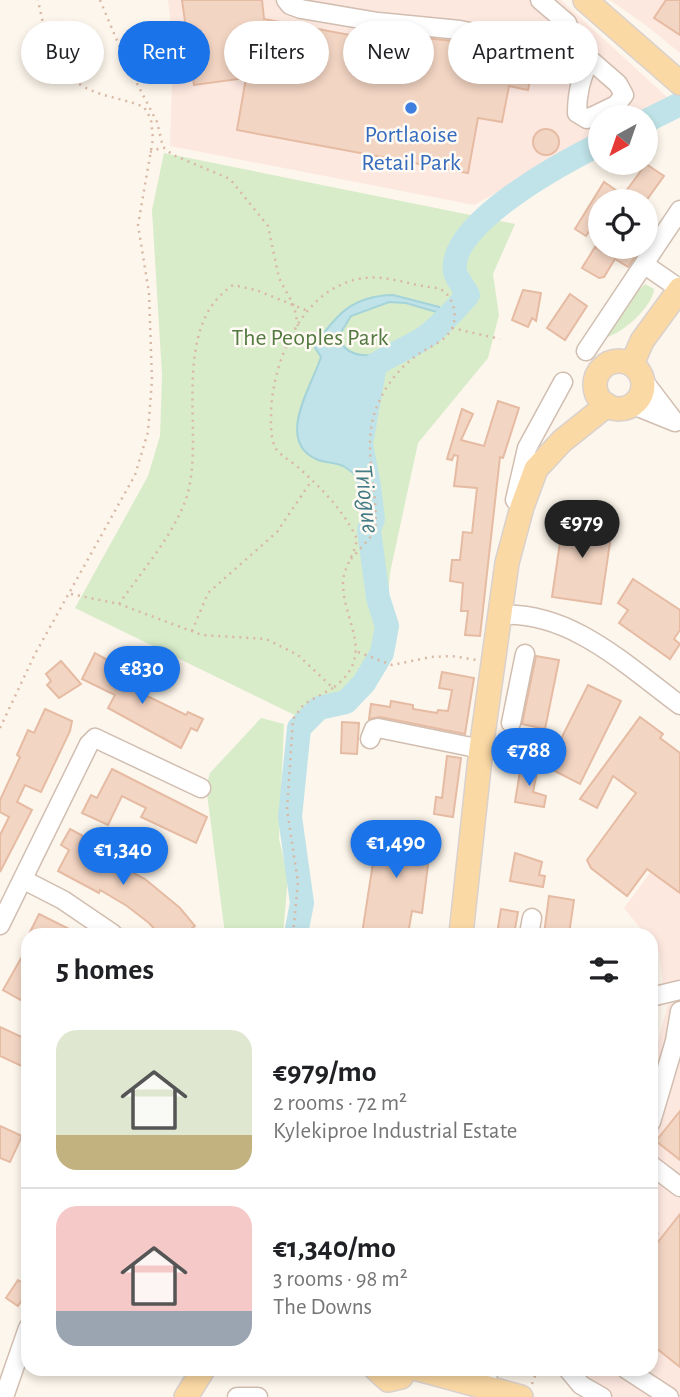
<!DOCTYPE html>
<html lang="en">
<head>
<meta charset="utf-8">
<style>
  body { margin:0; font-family:"Alegreya Sans",sans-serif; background:#f6f6f6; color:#202124; height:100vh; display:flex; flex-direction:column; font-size:26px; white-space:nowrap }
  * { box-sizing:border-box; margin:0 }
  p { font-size:23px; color:#757577 }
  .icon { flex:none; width:38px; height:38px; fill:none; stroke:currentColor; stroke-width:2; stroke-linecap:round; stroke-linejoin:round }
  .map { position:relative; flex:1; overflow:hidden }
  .drawer { position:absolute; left:21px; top:928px; width:637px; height:448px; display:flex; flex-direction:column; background:#fff; border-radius:21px; box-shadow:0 4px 10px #0003 }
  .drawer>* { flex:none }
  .hud { position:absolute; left:21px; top:21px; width:639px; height:63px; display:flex; gap:14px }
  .needle { width:46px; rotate:220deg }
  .controls { position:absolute; left:588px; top:105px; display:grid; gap:14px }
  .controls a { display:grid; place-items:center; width:70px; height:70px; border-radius:50%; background:#fff; box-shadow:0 4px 10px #0003; font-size:35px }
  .price { position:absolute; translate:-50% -60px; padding:0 16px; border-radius:24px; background:#1a73e8; color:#fff; font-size:23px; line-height:46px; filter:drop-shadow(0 2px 4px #0008) }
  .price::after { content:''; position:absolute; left:50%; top:42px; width:21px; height:16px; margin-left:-10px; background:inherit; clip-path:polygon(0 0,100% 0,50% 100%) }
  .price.on { background:#222; color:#fff }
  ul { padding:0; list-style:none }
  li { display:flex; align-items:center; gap:21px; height:175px; padding:0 35px }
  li+li { border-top:2px solid #e0e0e0 }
  li span { display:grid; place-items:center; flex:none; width:196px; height:140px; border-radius:21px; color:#555 }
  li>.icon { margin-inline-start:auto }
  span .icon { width:84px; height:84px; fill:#fffc; stroke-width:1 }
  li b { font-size:30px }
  h2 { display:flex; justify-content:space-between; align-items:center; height:84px; padding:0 35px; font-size:30px }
  .tag { padding:0 24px; border-radius:32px; background:#fff; box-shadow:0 4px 10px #0003; font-size:24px; line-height:63px }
  .tag.on { background:#1a73e8; color:#fff }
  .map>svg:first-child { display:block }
</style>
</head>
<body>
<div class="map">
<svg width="680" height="1397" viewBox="0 0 680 1397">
  <rect width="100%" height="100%" fill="#fdf6ec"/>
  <g fill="#fde8e0">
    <path d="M168 0H561L668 98 634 117H600V135L474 205 170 146 173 44Z"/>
    <path d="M610 0H680V53L647 26Z"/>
    <path d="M680 833V979L663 984 659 952 651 942V934H645L624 908Z"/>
    <path d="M680 999V1397H609L574 1369 651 1368V1068L668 1004Z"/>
  </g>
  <g fill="#d8ecc9">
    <path d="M164 153 515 224 493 274 499 315 488 358 418 443 390 573 387 609 391 626 386 655 367 694 313 724 75 608 148 476 160 436 162 375 152 210Z"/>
    <path d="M645 284 654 289C653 306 623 333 607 337L634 295Z"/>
    <path d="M261 718 284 724 279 839 288 877 283 934H225L206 786 210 773Z"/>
  </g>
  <path fill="#bfe3e8" stroke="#a5d3da" stroke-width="2" fill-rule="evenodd" d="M393 295 439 307 448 319C425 337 399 347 375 365L361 444 369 486C361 480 352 471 343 466 335 462 324 463 316 459 275 440 312 386 321 357L314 346C337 314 352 296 393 295ZM389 302 406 303 440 313 441 321C419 339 355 378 338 337L351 316Z"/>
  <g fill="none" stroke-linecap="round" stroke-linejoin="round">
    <g stroke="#bfe3e8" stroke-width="24">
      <path d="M646 121 676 106"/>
      <path d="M296 934 302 903 290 817 299 728 319 708 346 702 364 683 382 653 387 626 378 598 369 530 373 519 369 486 361 444 375 365C391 354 409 348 424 338 441 326 454 310 468 295 465 289 457 279 455 272 447 224 564 162 600 144"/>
    </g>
  </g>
  <g fill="#f3d5c3" stroke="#e6bba3" stroke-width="2">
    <path d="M182 0H262L264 19 398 44V41L424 46 425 38 463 42 461 54 532 70 528 90 509 86 502 122 478 118 468 173 237 130 246 78 194 85Z"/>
    <path d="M666 0H680V35L654 18Z"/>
    <circle cx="546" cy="142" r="13"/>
    <path d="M646 164 664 176 646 201H600V215L586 236 575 229 604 182 623 195Z"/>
    <path d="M595 247 604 253 596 247H642L628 267 615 259 604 277 599 278 582 268Z"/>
    <path d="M523 290 541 293 536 321 532 318 528 327 512 320Z"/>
    <path d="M570 294 587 306 565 340 547 328Z"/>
    <path d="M498 401 519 408 503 458 500 457 480 636 465 635 468 611H461L463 583 450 581 452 560H460L463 532 472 533 477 488 454 486 458 456 454 455 452 460 447 459 462 409 473 414 461 440 484 446Z"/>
    <path d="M564 515 613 522 601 604 552 597Z"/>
    <path d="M633 579 680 610V630L674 639 680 644 670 659 619 623 628 610 618 603Z"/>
    <path d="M95 653 113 663 106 676 186 715 188 712 203 719 197 731 191 728 181 748 108 708 115 695 82 679Z"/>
    <path d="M536 656 559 660 545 729 522 724Z"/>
    <path d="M61 661 81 684 59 698 47 685 51 681 46 674Z"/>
    <path d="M442 672 474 678 465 734 380 717 369 719 371 704 390 707 391 701 413 705V709L437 713 438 710 448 711 452 690 439 688Z"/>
    <path d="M588 685 621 701 580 784 547 767Z"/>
    <path d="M45 709 72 721 70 731 41 792 25 785 17 802 32 810 0 872V835L9 817 0 812V800L20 757 17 755 28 730 34 733Z"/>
    <path d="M640 717 663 734 660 738 680 753V893L647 869 627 896 591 868 587 860 636 793 613 776 597 808 580 799Z"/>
    <path d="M342 722 359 723 357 754 341 753Z"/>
    <path d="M447 756 461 758 453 817 434 814 436 797 442 798Z"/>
    <path d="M521 765 538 767 533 792 546 796 544 807 515 802Z"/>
    <path d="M112 769 207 817 196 843 141 817 146 808 122 796 108 825 82 813 91 795 97 798Z"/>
    <path d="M375 828 432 832 422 913 412 911 408 934H362L375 850 365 849 367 833 374 834Z"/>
    <path d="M70 829 83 836 79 844 145 879 180 908 195 926 184 934H159L149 923 127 906 100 890 99 893 58 871 69 850 61 845Z"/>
    <path d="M515 853 542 862 539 875 545 876 543 887 510 881Z"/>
    <path d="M549 896 574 900 569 934H544Z"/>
    <path d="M501 909 518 912 514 934H497Z"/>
    <path d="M39 914 79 934H29Z"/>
    <path d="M28 946V1004L3 990Z"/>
    <path d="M0 1027 28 1040V1069L0 1056Z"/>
    <path d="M680 1111V1160L656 1141Z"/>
    <path d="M0 1126 22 1136 10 1162 0 1158Z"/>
    <path d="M680 1214V1367L651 1344V1251Z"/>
    <path d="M18 1280 28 1286V1301L23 1298 18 1306 6 1298Z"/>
  </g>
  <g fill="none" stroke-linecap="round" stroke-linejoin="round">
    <defs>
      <g id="minor">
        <path d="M286 0 290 5 301 9 378 22 460 30 559 51 566 48 573 38 567 23 540 0"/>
        <path d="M571 43 618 84 624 95 616 105 587 119 577 113C577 95 581 74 591 60"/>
        <path d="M645 265 680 289"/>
        <path d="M586 351 680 210"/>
        <path d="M633 405 675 422 643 380"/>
        <path d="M515 500 527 448 563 382"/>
        <path d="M501 615C571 611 627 666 680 705"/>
        <path d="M511 723 525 654"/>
        <path d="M370 739 374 729 378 728 481 749"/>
        <path d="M24 880 63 900 113 934"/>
        <path d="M0 925 89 744 95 738 201 788"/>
        <path d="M529 934 532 918"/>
        <path d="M651 997 680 990"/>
        <path d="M651 1122 675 1041 680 1011"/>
        <path d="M651 1165 680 1187"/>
        <path d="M567 1368 581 1385 602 1397"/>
        <path d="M626 1369 669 1397"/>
        <path d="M484 1386 490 1368"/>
        <path d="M4 1397 28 1328"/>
        <path d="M237 1397H258"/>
      </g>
      <g id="major">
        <path d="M585 0 680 83"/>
        <circle cx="619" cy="385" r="24"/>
        <path d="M632 364 642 341 680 289"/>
        <path d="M461 934 481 749 507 563 522 507 536 469 562 441 607 405"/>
        <path d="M375 1368 388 1380 401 1377 407 1368"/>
        <path d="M414 1368 521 1397"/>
        <path d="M186 1397 204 1368"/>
      </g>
    </defs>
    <use href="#minor" stroke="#d1beb0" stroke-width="21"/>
    <use href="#major" stroke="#dad1cd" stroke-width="26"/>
    <g stroke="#d9b8a5" stroke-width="2.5" stroke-dasharray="2 5" stroke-linecap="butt">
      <path d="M100 0 126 62 157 122 163 147 173 155 230 179 268 226 279 278 294 306 298 326"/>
      <path d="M150 152 163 147"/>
      <path d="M452 328 500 339"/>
      <path d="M71 594 119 604 202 635 266 639 298 655 333 688C378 654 342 623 343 581 344 567 355 554 357 539 344 511 323 490 300 469 294 463 281 456 276 449 270 438 271 423 271 412 273 362 300 294 354 280 383 272 409 286 438 288 454 294 460 319 449 333 442 342 431 346 422 352 407 361 395 374 385 390 355 440 380 480 375 532L351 559"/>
      <path d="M119 604C142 571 172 537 186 499 207 437 167 329 233 285L256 290 308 311"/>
      <path d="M192 631 208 593 277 532 312 480"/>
      <path d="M358 652 392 665 431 657 452 656 477 660"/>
      <path d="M0 728 35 654 135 475 148 432 152 380 149 293 138 225 153 139 151 119 144 107C125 99 104 97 86 88 52 70 45 34 38 0"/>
      <path d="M293 934 298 882 287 810 293 719 304 704 333 688"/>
      <path d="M651 1229 662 1237"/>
      <path d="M532 1384 538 1368"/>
    </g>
    <use href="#minor" stroke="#fff" stroke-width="18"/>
    <use href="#major" stroke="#fbd9a5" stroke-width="23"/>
  </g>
  <circle fill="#3f7fe0" stroke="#fffaf3" stroke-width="2.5" cx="411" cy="108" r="7"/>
  <g text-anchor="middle" stroke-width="5" stroke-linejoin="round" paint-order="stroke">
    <g font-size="24" fill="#366cbe" stroke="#fffaf3">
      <text x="411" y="142">Portlaoise<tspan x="411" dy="28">Retail Park</tspan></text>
    </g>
    <g font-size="24" fill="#537a41" stroke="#fffaf3">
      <text x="310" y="345">The Peoples Park</text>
    </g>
    <g font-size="26" font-style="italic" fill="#437c86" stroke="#fffaf3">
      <text transform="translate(368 499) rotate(83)" y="9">Triogue</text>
    </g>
  </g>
</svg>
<div class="controls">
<a><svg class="needle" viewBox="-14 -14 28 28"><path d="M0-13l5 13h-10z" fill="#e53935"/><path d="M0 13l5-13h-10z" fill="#757577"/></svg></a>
<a><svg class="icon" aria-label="locate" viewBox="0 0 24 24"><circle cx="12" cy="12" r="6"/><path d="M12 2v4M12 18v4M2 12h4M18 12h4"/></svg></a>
</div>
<b class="price on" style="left:582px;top:560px">€979</b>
<b class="price" style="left:142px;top:706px">€830</b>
<b class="price" style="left:529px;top:788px">€788</b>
<b class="price" style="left:396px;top:880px">€1,490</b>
<b class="price" style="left:123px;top:887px">€1,340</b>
<div class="hud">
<a class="tag">Buy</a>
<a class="tag on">Rent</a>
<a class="tag">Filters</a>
<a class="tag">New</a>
<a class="tag">Apartment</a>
</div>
<section class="drawer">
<h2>5 homes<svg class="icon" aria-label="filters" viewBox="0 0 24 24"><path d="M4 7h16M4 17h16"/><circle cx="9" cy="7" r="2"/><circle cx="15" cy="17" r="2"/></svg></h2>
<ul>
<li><span style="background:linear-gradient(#dfe7d0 75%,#c2b280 0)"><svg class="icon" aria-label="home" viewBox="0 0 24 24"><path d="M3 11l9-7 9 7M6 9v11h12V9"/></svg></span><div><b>€979/mo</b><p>2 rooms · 72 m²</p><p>Kylekiproe Industrial Estate</p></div></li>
<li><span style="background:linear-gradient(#f6c9c9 75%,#9aa5b1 0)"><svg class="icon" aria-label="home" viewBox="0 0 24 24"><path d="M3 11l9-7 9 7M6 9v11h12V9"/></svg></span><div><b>€1,340/mo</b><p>3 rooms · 98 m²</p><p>The Downs</p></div></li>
</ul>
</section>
</div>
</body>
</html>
